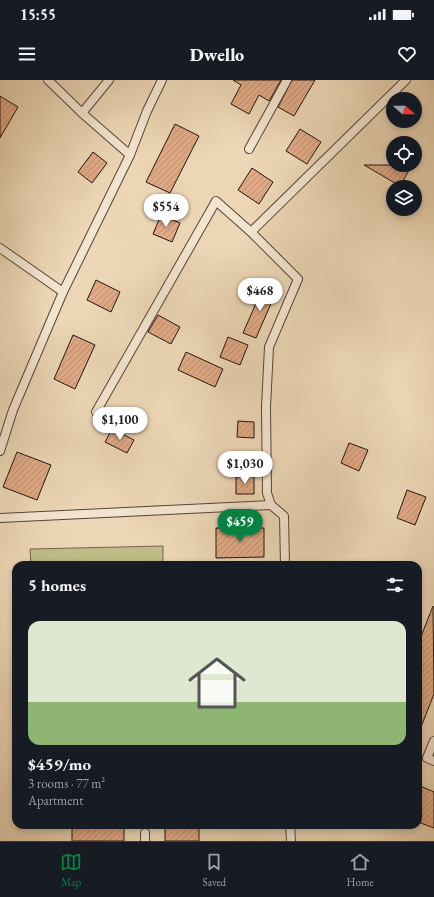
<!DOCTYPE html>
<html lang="en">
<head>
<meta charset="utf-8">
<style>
  body { margin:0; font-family:"EB Garamond",serif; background:#242831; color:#f1f3f6; height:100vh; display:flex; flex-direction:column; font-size:15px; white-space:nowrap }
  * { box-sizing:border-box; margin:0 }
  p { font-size:13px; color:#9ea1a6 }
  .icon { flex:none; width:22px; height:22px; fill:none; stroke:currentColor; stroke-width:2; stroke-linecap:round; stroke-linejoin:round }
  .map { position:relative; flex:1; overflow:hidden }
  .side { position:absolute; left:12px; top:481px; width:410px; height:268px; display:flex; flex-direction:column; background:#171b24; border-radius:12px; box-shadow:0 2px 6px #0003 }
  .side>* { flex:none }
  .needle { width:26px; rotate:111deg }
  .tools { position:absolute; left:386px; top:12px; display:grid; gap:8px }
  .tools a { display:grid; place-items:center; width:36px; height:36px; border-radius:50%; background:#171b24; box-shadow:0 2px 6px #0003; font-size:20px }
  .price { position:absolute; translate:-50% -34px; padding:0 9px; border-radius:14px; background:#fff; color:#222; font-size:13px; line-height:26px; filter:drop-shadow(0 1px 2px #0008) }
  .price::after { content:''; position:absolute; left:50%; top:24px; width:12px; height:9px; margin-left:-6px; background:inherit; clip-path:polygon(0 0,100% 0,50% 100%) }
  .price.selected { background:#0b8043; color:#fff }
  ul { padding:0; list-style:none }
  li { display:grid; align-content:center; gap:8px; height:212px; padding:0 16px }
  li span { display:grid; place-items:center; height:124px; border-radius:12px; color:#555 }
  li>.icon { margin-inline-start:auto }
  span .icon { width:72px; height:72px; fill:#fffc; stroke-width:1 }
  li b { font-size:17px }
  h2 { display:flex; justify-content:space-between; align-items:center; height:48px; padding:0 16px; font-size:17px }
  .status { display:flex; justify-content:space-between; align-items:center; height:28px; padding:0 20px; background:#171b24; direction:ltr }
  .status svg { height:11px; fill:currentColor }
  header { display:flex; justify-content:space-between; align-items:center; height:52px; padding:0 16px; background:#171b24; font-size:18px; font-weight:800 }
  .tab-bar { display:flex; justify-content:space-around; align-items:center; height:56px; border-top:1px solid #363941; background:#171b24; font-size:11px; color:#9ea1a6 }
  .tab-bar a { display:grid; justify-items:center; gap:2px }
  .tab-bar .selected { color:#0b8043 }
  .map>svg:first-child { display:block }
</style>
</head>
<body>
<div class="status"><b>15:55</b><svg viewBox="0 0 49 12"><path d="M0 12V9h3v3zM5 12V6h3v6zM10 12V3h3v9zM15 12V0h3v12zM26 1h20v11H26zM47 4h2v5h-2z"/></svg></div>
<header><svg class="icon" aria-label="menu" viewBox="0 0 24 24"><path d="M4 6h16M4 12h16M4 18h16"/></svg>Dwello<svg class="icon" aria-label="heart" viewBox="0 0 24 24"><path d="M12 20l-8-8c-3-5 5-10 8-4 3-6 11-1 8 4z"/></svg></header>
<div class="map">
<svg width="434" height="761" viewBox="0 0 434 761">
  <defs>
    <pattern id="building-hatch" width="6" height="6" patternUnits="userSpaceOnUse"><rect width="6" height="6" fill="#dfaa87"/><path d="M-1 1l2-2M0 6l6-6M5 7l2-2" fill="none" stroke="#bf9173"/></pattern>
  </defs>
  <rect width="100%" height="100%" fill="#ecd6b5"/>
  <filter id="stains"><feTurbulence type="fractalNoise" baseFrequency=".005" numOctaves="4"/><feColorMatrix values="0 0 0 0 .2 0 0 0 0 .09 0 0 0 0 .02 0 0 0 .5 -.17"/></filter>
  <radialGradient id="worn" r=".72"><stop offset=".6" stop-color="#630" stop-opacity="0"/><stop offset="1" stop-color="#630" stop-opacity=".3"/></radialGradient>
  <path fill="#bfbc88" stroke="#70684b" d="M163 466V485H31L30 469Z"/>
  <g fill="url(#building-hatch)" stroke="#21140e">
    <path d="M233 0H281L269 21 259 15 249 34 231 24 241 5Z"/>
    <path d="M292 0H315L294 36 278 27Z"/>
    <path d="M0 16 18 27 0 58Z"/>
    <path d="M175 44 199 56 170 113 146 102Z"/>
    <path d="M300 49 321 62 307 84 286 71Z"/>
    <path d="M93 72 107 83 92 103 78 92Z"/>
    <path d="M364 85H412L400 106Z"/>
    <path d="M252 88 273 102 259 124 238 110Z"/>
    <path d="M161 135 180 143 172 162 153 154Z"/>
    <path d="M96 200 120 212 111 232 87 220Z"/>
    <path d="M263 207 276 212 256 258 243 253Z"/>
    <path d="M158 235 180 247 171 264 148 252Z"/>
    <path d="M73 255 95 265 75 309 54 299Z"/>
    <path d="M228 257 248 265 240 285 220 277Z"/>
    <path d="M186 272 223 289 215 307 178 290Z"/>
    <path d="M238 341 254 342V358L237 357Z"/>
    <path d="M112 349 134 360 127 373 105 362Z"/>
    <path d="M349 363 368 370 359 391 341 383Z"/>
    <path d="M17 372 51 385 37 420 3 407Z"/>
    <path d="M254 396V414H236V397Z"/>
    <path d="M407 410 426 417 415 445 397 438Z"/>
    <path d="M216 448H264V477L216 478Z"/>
    <path d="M433 526 434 614 419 652 418 564Z"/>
    <path d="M418 705 434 712V748L418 742Z"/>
    <rect x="72" y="745" width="52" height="16"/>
    <rect x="165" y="745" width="34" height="16"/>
  </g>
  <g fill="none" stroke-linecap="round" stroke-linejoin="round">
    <defs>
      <g id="lane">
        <path d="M48 0 82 33 130 75"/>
        <path d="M82 33 109 0"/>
        <path d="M249 69 287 0"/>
        <path d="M251 152 406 0"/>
        <path d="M0 168 63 212"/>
        <path d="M96 332 216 121 251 152 298 199 269 267 266 327 267 413 271 425 284 436 285 485"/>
        <path d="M0 371 13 330 63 212 130 75 147 31 162 0"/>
        <path d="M0 438 271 425"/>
        <path d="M434 661 427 678 434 681"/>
        <path d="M290 745 291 761"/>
        <path d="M145 753V761"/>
      </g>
    </defs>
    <use href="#lane" stroke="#544438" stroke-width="10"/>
    <use href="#lane" stroke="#f3e4cf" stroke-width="8"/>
  </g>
  <rect width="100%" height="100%" filter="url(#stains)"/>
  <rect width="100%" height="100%" fill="url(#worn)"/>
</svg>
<div class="tools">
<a><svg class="needle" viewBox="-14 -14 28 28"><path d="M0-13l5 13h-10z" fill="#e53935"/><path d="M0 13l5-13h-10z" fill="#9ea1a6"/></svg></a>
<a><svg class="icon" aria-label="locate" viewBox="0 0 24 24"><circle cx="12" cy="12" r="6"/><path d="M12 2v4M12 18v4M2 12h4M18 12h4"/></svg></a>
<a><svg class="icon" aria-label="layers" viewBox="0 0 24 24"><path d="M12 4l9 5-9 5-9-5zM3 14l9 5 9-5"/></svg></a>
</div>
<b class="price" style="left:166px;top:148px">$554</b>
<b class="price" style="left:260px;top:232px">$468</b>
<b class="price" style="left:120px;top:361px">$1,100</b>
<b class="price" style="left:245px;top:405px">$1,030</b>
<b class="price selected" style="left:240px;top:463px">$459</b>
<section class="side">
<h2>5 homes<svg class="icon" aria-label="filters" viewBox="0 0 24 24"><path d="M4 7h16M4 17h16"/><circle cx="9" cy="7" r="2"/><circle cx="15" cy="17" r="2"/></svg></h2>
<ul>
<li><span style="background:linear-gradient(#dfe7d0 65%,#8fb573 0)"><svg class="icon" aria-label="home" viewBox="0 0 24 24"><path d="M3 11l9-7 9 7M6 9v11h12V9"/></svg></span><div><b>$459/mo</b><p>3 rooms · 77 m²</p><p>Apartment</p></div></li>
</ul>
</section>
</div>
<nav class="tab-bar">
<a class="selected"><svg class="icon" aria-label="map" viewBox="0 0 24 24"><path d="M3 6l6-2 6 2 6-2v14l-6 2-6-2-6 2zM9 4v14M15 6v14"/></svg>Map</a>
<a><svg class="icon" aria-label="saved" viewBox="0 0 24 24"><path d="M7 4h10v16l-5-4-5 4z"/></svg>Saved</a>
<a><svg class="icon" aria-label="home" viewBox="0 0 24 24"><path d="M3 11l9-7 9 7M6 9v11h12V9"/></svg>Home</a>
</nav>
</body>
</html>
